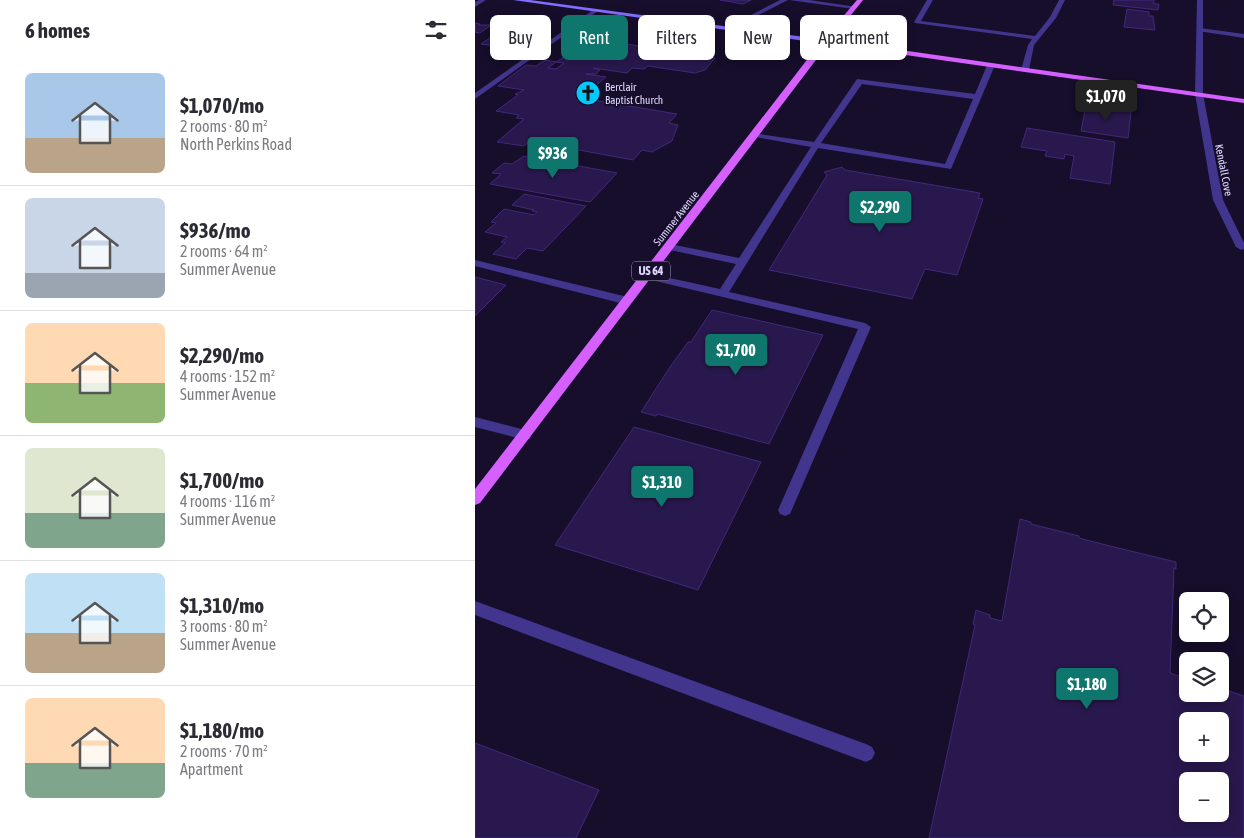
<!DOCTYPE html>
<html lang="en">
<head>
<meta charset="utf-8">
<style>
  body { margin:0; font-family:"Asap Condensed",sans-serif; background:#f7f7f7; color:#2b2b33; height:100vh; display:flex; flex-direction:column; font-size:19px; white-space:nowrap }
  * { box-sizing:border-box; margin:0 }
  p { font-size:16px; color:#7c7c81 }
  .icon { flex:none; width:28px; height:28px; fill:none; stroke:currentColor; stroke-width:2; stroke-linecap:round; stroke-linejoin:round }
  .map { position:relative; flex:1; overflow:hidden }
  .panel { display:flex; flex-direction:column; background:#fff; width:475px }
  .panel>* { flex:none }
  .top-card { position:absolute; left:15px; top:15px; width:475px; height:45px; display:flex; gap:10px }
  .controls { position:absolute; left:704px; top:592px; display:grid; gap:10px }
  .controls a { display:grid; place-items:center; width:50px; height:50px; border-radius:8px; background:#fff; box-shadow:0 2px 12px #0003; font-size:25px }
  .price { position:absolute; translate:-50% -42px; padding:0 11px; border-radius:5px; background:#0f766e; color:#fff; font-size:16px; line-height:32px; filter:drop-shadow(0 1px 2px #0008) }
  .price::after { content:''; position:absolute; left:50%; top:30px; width:15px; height:11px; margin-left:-8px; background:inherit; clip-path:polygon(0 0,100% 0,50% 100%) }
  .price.current { background:#222; color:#fff }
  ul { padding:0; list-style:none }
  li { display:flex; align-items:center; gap:15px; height:125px; padding:0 25px }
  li+li { border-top:1px solid #e1e1e2 }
  li span { display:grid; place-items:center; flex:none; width:140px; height:100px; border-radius:8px; color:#555 }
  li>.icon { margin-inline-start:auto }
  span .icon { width:60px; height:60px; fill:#fffc; stroke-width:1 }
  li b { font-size:21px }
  h2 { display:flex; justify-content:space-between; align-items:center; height:60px; padding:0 25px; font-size:21px }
  .pill { padding:0 18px; border-radius:8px; background:#fff; box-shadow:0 2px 12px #0003; font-size:18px; line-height:45px }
  .pill.current { background:#0f766e; color:#fff }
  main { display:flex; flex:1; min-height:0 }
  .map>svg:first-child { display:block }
</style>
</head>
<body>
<main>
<section class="panel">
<h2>6 homes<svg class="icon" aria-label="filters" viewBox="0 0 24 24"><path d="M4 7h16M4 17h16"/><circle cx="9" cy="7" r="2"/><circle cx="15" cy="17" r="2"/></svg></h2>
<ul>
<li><span style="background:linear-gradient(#a9c7e8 65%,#b9a48a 0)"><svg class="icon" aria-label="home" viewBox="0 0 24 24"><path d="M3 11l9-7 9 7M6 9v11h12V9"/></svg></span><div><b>$1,070/mo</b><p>2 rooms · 80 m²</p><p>North Perkins Road</p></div></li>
<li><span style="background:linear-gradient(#c9d6e8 75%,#9aa5b1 0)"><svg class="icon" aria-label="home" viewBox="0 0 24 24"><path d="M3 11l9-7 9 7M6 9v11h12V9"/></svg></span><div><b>$936/mo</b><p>2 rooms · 64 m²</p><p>Summer Avenue</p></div></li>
<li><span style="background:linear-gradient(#ffd9b3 60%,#8fb573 0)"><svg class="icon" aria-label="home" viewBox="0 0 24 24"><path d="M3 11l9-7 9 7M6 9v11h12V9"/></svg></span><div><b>$2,290/mo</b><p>4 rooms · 152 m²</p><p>Summer Avenue</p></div></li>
<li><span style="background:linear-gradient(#dfe7d0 65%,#7fa58c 0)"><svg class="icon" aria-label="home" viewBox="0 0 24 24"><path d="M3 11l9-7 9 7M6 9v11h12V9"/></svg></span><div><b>$1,700/mo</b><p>4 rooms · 116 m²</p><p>Summer Avenue</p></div></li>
<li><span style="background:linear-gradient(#bfe0f5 60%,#b9a48a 0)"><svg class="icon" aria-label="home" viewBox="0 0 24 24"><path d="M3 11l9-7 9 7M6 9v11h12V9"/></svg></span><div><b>$1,310/mo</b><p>3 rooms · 80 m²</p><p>Summer Avenue</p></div></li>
<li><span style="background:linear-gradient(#ffd9b3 65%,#7fa58c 0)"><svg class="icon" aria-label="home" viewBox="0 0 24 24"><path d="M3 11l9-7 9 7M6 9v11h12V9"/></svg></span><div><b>$1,180/mo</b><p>2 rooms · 70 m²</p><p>Apartment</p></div></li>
</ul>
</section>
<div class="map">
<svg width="769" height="838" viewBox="0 0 769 838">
  <rect width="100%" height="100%" fill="#160e2b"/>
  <g fill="#29184d" stroke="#42287b" fill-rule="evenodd">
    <path d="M245 0H276L268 4Z"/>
    <path d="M639 0H679V4H684L683 10 638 5Z"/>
    <path d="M652 9 674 12V16H678L680 30 649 27Z"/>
    <path d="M0 23 5 24 3 25H16L5 33 0 32Z"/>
    <path d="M42 28 51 30 47 33 64 35 56 41H46L41 44 24 43 20 46 6 44 28 29 39 30Z"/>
    <path d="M112 38 177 48 180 45 191 47 188 49 240 58 230 70 220 73 173 66 169 69 157 68 152 73 118 68 125 70 121 74H111L131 77 106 98 202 114 194 123 203 125 197 141 177 152 167 150 158 160 55 141 49 146 22 142 49 119 41 118 44 115 21 111 43 95 40 94 49 90 23 86 51 65 61 66 70 60 82 62ZM81 62 89 63 81 69 73 68Z"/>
    <path d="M611 105 656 112 653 138 606 131Z"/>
    <path d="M552 128 640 142 635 184 595 178 599 156 590 154 589 159 570 156 572 151 546 147Z"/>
    <path d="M49 156 142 173 115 202 15 184 26 174 17 173 29 163 37 164Z"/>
    <path d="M367 167 370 170 505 193 503 198 508 199 482 275 450 269 437 299 294 270 352 175 349 172Z"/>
    <path d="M49 194 111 206 68 251 52 248 41 259 18 254 30 243 26 242 32 237 10 232 21 223 16 222 29 209 59 215 62 212 57 211 59 210 37 205Z"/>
    <path d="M0 277 31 285 0 316Z"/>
    <path d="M237 310 348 335 294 444 182 414 181 416 166 412 193 370 213 342H216Z"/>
    <path d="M159 427 286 462 223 590 80 545Z"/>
    <path d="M545 519 556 522V524L604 536V538L627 544 701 562V569L699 568 695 673 712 679V694H745V688L769 696V838H454L500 625 498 624 501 610 515 615V618L527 621ZM712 721H745V754H712ZM712 781H745V814H712Z"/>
    <path d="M0 743 124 790 101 838H0Z"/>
  </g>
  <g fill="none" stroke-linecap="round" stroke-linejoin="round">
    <g fill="#42358e" fill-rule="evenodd">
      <path d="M4 0H11L0 7V2Z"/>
      <path d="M305 0H313L254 30 249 29Z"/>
      <path d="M314 0H334L382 7 379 9Z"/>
      <path d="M452 0H458L446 21 560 36 575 17 584 0H590L581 18 559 45 554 70 550 72 546 70 553 45 557 39 440 23 439 22Z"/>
      <path d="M118 10 123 11 0 99V93Z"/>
      <path d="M725 28 769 34V38L723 31V29Z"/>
      <path d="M513 63 520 65 476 169 343 148 254 292 390 323 396 327 315 514 310 516 305 514 303 510 383 329 172 279 167 276 172 273 245 289 261 264 195 250 190 247 195 244 264 258 336 147 280 137 276 135 277 133 339 142 382 79 500 94ZM387 84 498 99 470 164 346 143Z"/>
      <path d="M0 260 153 297 158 301 153 305 0 266Z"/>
      <path d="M0 601 391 744 397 747 400 753 397 759 391 762 0 615Z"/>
    </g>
    <g fill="#42358e" fill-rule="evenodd">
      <path d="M722 0H728V94L748 200 769 243V249L766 250 761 247 738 200 720 94Z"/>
      <path d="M0 417 50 430 55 431 56 435 55 439 50 440 0 427Z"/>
    </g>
    <path fill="#836fff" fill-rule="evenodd" d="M38 0H55L352 40 355 42 352 44Z"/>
    <path fill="#d55fff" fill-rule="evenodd" d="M382 0H388L356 40 769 99V103L353 44 5 503 0 505V489L338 52Z"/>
  </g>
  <defs>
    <symbol id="church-disc" viewBox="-11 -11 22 22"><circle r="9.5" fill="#04c9ff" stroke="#160e2b"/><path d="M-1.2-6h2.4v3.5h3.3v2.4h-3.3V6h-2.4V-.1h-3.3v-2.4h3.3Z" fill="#111"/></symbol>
  </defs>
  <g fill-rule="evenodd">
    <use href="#church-disc" x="99" y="79" width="28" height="28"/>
  </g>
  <g text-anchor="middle" stroke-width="4" stroke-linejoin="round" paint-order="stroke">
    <g font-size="11" fill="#e1d8ff" stroke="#160e2b" text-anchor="start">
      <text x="130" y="91">Berclair<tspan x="130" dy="13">Baptist Church</tspan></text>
    </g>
    <g font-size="11" fill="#e1d8ff" stroke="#160e2b">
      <text transform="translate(749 170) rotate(79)" y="4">Kendall Cove</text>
      <text transform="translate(201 218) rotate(-52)" y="4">Summer Avenue</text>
    </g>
    <rect fill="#160e2b" stroke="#a49bbf" stroke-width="1" x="157" y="261.5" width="38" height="19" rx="4"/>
    <g font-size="12" font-weight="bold" fill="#e1d8ff">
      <text x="176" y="275">US 64</text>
    </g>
  </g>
</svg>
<div class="controls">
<a><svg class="icon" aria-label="locate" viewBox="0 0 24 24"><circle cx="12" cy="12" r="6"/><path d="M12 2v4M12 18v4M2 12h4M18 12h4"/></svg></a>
<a><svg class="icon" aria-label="layers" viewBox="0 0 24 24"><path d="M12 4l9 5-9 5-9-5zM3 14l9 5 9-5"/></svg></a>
<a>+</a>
<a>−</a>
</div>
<b class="price current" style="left:631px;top:122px">$1,070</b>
<b class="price" style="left:78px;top:179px">$936</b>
<b class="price" style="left:405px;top:233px">$2,290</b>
<b class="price" style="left:261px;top:376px">$1,700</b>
<b class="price" style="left:187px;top:508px">$1,310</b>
<b class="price" style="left:612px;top:710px">$1,180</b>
<div class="top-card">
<a class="pill">Buy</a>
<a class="pill current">Rent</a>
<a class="pill">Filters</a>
<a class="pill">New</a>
<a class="pill">Apartment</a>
</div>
</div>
</main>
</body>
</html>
